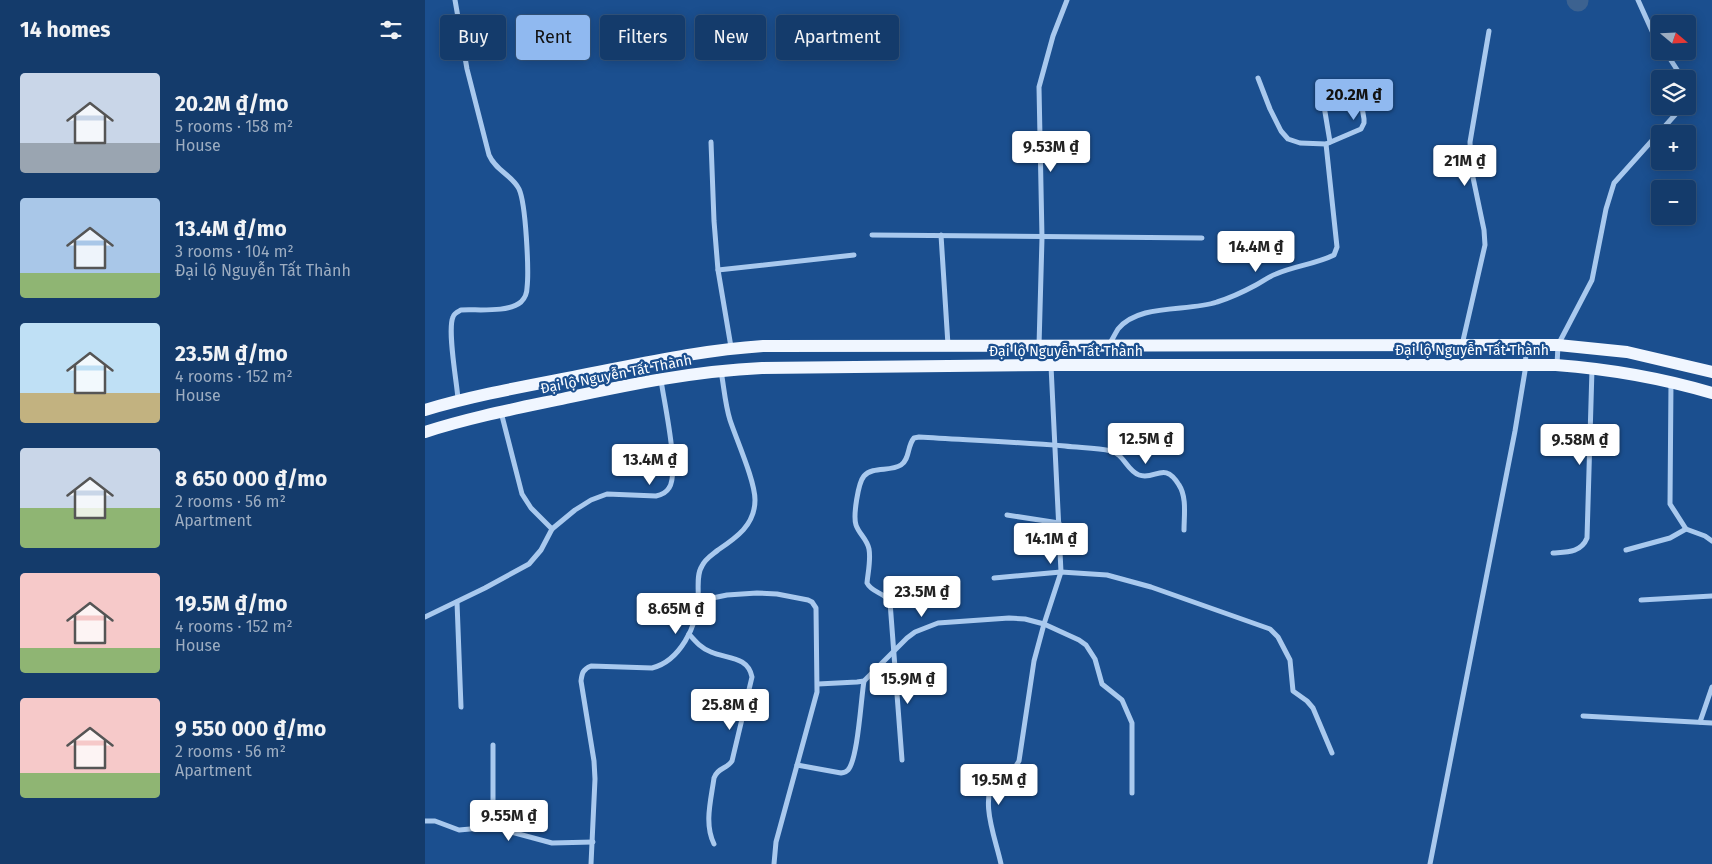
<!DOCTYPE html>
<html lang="en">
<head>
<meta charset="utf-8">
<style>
  body { margin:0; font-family:"Fira Sans",sans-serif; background:#214673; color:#f1f3f6; height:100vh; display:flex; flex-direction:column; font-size:19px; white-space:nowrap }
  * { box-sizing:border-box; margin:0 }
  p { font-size:16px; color:#9dadc1 }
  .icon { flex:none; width:28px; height:28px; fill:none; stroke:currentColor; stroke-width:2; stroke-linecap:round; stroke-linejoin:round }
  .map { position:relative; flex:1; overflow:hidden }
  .details { display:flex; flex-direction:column; background:#143b6b; width:425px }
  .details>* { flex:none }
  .guide { position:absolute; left:15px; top:15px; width:475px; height:45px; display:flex; gap:10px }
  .needle { width:32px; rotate:109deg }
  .buttons { position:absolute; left:1226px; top:15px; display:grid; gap:10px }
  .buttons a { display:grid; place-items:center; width:45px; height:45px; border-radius:5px; background:#143b6b; box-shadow:0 2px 12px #0003,0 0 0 1px #33557e; font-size:25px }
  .price { position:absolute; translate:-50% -42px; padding:0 11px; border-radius:5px; background:#fff; color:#222; font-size:16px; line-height:32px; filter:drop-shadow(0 1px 2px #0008) }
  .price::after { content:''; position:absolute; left:50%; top:30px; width:15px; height:11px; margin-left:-8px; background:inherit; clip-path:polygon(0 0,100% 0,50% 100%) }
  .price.on { background:#90b9f0; color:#111 }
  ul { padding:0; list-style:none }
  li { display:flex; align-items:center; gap:15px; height:125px; padding:0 20px }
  li span { display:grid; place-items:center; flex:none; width:140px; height:100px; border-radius:5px; color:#555 }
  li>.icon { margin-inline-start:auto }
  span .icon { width:60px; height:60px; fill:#fffc; stroke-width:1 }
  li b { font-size:21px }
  h2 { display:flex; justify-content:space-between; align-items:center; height:60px; padding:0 20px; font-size:21px }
  .pill { padding:0 18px; border-radius:5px; background:#143b6b; box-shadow:0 2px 12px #0003,0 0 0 1px #33557e; font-size:18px; line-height:45px }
  .pill.on { background:#90b9f0; color:#111 }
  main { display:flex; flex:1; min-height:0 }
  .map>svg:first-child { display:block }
</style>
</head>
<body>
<main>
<section class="details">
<h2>14 homes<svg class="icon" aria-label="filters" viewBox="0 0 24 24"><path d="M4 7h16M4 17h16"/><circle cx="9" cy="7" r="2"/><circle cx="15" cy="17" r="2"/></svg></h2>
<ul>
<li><span style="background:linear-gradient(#c9d6e8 70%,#9aa5b1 0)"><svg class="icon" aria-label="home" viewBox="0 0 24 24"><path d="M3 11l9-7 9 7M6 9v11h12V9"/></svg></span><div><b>20.2M ₫/mo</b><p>5 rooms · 158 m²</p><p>House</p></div></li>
<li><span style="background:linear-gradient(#a9c7e8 75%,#8fb573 0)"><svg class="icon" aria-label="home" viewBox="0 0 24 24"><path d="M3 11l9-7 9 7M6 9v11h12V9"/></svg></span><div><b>13.4M ₫/mo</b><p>3 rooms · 104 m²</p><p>Đại lộ Nguyễn Tất Thành</p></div></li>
<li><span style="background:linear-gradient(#bfe0f5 70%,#c2b280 0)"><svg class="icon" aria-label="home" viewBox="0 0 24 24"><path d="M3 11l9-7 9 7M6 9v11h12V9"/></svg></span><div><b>23.5M ₫/mo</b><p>4 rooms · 152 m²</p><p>House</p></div></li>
<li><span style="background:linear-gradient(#c9d6e8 60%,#8fb573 0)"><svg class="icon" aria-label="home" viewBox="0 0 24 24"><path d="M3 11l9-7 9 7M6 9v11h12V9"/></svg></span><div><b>8 650 000 ₫/mo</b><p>2 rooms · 56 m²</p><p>Apartment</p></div></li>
<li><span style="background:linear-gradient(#f6c9c9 75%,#8fb573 0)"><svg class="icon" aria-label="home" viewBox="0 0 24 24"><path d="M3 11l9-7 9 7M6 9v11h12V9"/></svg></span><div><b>19.5M ₫/mo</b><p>4 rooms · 152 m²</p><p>House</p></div></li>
<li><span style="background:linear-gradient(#f6c9c9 75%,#8fb573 0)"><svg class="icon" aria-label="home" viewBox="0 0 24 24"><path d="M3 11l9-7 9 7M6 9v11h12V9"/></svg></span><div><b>9 550 000 ₫/mo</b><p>2 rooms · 56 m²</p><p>Apartment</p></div></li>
</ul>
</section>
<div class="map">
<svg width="1287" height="864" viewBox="0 0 1287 864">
  <rect width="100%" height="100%" fill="#1b4f8f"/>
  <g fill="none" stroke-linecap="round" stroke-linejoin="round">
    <path stroke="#3c6290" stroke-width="21" d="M1152 0 1153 1"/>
    <g stroke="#a9c9ee" stroke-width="5">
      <path d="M30 0 42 69 64 155C71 171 87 175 94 189 101 204 104 271 102 288 102 294 100 298 96 302 83 313 52 309 36 310 32 312 29 313 28 317 22 330 32 383 33 399"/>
      <path d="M1213 0 1227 31 1235 44"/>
      <path d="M1240 51 1258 79"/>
      <path d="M833 78 845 109 856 131 863 139 875 143 901 144 936 129 939 123V119L933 84"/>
      <path d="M896 88 905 142"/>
      <path d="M1262 95 1264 100 1262 102"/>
      <path d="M286 142 289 221 293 270 306 347"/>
      <path d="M447 235 777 238"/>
      <path d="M516 235 523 345"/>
      <path d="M293 270 429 255"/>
      <path d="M684 345C687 340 690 334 693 329 714 303 763 312 792 302 805 298 818 292 831 285 837 282 843 277 851 274 869 266 891 264 909 255L912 247 901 144"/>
      <path d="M1037 345 1060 245 1059 230 1046 168 1045 142 1064 31"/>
      <path d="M614 346 617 238 614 87 628 36 642 0"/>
      <path d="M1132 365 1133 345 1167 280 1181 209 1189 183 1258 106"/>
      <path d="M1246 382 1245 504 1261 529 1280 536 1287 541"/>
      <path d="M76 412 97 494 106 508 127 529"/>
      <path d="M582 515 634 523"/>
      <path d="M1201 550 1245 538 1261 529"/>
      <path d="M1128 553C1141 552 1156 553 1162 538L1167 369"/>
      <path d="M569 578 636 572 682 575 726 587 845 629 853 637 865 660 868 691 882 701 888 708 907 753"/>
      <path d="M1216 600 1287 596"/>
      <path d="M273 601 302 595 332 593 352 594 383 600 387 602 391 608 392 692 351 842 349 864"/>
      <path d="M32 602 36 707"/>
      <path d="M0 617 60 588 104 564 116 550 127 529 150 510 166 500 182 494 231 496C236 495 241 493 244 488 255 472 239 402 236 380"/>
      <path d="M264 634C271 642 276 648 286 652 302 659 323 656 327 677L307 761C302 769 292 768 289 778 286 800 279 824 289 844"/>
      <path d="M393 684 432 682 439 681 482 638 490 632 513 623 584 618 600 619 619 624 654 640 661 645 670 659 677 684 697 700 707 723V793"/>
      <path d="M1158 716 1287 723"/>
      <path d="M1275 722 1287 687"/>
      <path d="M477 760 465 602C459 592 447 593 442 583 443 572 446 560 444 549 442 539 434 534 431 525 428 516 433 483 439 476 448 466 465 472 476 465 485 459 482 446 489 438L494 437C543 440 591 442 640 446 654 448 671 447 686 451 699 454 702 471 714 475 730 481 739 460 754 485 762 497 759 516 759 530"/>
      <path d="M372 765 416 773C420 772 420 773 423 770 433 759 436 698 439 681"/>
      <path d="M0 821H10L34 830 68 827 127 843 168 842"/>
      <path d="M68 827V745"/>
      <path d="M166 864 170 779 169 761 156 681C157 673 158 669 166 666L227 668C255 661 272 626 273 600 274 589 271 575 277 566 280 559 287 555 293 550 311 538 330 525 330 500 330 481 312 441 305 420 300 404 299 387 296 371"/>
      <path d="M576 864C570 836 554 801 571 775L589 769 594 761 609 661 619 624 636 572 626 366"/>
      <path d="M1005 864 1090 431 1101 365 1100 346"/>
    </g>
    <g stroke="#f0f6ff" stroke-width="12">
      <path d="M0 410C50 395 102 386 153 376 215 364 276 350 338 346L1133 345 1202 352 1287 372"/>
      <path d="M0 432C46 417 94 408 141 398 207 384 270 371 337 368L626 365H1131C1184 369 1236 378 1287 393"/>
    </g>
  </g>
  <g text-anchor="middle" stroke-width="4.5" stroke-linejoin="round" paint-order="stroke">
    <g font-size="14" fill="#fff" stroke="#1b4f8f">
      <text x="1047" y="355">Đại lộ Nguyễn Tất Thành</text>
      <text x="641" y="356">Đại lộ Nguyễn Tất Thành</text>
      <text transform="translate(191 374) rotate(-11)" y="5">Đại lộ Nguyễn Tất Thành</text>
    </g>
  </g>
</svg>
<div class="buttons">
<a><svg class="needle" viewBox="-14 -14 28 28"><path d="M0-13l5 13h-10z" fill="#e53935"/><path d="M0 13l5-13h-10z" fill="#9dadc1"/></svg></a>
<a><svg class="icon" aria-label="layers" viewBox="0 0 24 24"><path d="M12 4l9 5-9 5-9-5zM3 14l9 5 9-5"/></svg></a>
<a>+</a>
<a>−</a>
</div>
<b class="price on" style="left:929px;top:121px">20.2M ₫</b>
<b class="price" style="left:626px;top:173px">9.53M ₫</b>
<b class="price" style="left:1040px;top:187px">21M ₫</b>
<b class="price" style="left:831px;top:273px">14.4M ₫</b>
<b class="price" style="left:721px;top:465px">12.5M ₫</b>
<b class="price" style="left:1155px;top:466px">9.58M ₫</b>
<b class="price" style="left:225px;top:486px">13.4M ₫</b>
<b class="price" style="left:626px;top:565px">14.1M ₫</b>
<b class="price" style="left:497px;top:618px">23.5M ₫</b>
<b class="price" style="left:251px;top:635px">8.65M ₫</b>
<b class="price" style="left:483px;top:705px">15.9M ₫</b>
<b class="price" style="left:305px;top:731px">25.8M ₫</b>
<b class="price" style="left:574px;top:806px">19.5M ₫</b>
<b class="price" style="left:84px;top:842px">9.55M ₫</b>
<div class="guide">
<a class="pill">Buy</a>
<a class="pill on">Rent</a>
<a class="pill">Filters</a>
<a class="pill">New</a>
<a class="pill">Apartment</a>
</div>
</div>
</main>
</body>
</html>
